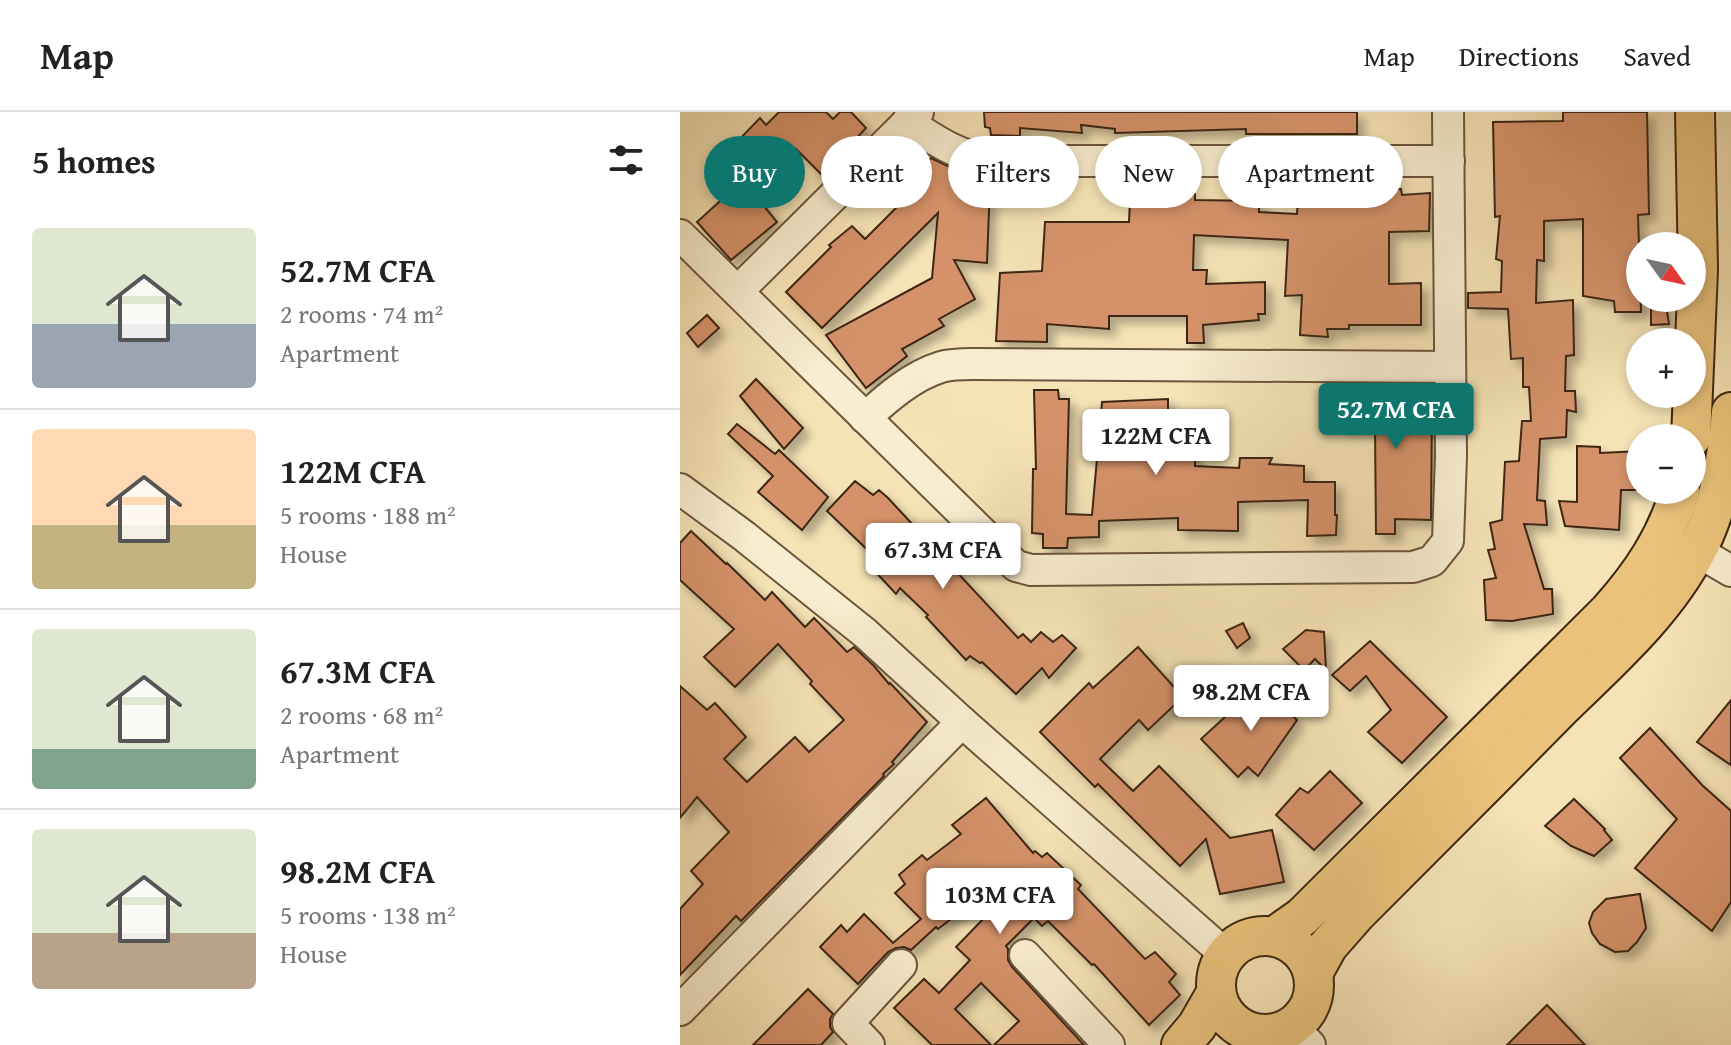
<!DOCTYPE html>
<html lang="en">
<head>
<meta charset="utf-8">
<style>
  body { margin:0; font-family:"Gentium Book Plus",serif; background:#f6f6f6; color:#222; height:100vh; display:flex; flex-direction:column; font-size:30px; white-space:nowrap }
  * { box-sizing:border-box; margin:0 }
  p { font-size:26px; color:#767676 }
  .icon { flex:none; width:44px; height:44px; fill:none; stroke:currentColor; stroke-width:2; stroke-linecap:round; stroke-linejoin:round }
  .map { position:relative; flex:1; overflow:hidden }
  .panel { display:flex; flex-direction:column; background:#fff; width:680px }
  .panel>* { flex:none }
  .hud { position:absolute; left:24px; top:24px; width:760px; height:72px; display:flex; gap:16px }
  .needle { width:52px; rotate:123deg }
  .tools { position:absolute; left:946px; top:120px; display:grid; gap:16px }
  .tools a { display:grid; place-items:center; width:80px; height:80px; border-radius:50%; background:#fff; box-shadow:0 4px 12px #0003; font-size:40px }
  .price { position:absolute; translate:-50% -68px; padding:0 18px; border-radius:8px; background:#fff; color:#222; font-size:26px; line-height:52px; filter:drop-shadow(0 2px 4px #0008) }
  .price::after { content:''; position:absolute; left:50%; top:48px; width:24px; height:18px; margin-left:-12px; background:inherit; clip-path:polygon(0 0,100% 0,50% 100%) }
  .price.on { background:#0f766e; color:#fff }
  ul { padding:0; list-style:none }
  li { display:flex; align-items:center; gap:24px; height:200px; padding:0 32px }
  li+li { border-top:2px solid #e0e0e0 }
  li span { display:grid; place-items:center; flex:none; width:224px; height:160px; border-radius:8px; color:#555 }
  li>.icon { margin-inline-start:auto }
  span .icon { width:96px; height:96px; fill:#fffc; stroke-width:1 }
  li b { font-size:34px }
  h2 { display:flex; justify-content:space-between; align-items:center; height:96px; padding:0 32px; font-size:34px }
  .chip { padding:0 28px; border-radius:36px; background:#fff; box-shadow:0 4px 12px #0003; font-size:28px; line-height:72px }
  .chip.on { background:#0f766e; color:#fff }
  header { display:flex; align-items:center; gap:48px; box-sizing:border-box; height:112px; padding:0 40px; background:#fff; border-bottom:2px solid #e0e0e0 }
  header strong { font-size:38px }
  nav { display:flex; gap:44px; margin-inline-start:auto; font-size:28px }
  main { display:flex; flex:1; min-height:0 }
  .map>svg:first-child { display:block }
</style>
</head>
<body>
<header>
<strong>Map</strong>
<nav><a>Map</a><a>Directions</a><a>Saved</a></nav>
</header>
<main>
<section class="panel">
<h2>5 homes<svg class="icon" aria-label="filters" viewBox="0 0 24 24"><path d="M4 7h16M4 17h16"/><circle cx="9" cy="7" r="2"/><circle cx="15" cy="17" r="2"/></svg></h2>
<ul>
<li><span style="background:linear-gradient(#dfe7d0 60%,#9aa5b1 0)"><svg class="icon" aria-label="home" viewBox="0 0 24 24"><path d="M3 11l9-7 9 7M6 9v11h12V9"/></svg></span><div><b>52.7M CFA</b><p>2 rooms · 74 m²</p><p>Apartment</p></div></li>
<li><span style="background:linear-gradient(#ffd9b3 60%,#c2b280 0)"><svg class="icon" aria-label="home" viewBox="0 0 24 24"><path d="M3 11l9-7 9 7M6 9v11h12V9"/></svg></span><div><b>122M CFA</b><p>5 rooms · 188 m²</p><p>House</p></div></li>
<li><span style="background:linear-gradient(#dfe7d0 75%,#7fa58c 0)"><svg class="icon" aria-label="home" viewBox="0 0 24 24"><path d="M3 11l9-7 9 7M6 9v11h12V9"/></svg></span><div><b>67.3M CFA</b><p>2 rooms · 68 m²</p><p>Apartment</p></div></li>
<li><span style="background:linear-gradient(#dfe7d0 65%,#b9a48a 0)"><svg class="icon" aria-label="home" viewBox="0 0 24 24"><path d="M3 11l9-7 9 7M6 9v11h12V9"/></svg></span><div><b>98.2M CFA</b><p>5 rooms · 138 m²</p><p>House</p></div></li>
</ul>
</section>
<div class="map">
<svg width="1051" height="933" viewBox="0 0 1051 933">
  <defs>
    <filter id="shadow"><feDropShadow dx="7" dy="7" stdDeviation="4" flood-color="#0004"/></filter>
  </defs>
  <rect width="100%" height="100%" fill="#f5e3b5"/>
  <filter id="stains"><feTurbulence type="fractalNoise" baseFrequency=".0025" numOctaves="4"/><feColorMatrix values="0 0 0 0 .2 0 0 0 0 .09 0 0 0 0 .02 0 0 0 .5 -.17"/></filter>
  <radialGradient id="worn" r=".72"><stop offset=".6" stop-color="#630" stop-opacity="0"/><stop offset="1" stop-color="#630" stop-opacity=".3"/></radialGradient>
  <g fill="#d5926a" stroke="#3d2613" stroke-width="2" filter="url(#shadow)">
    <path d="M99 0H146L153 7 160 0H171L186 16 173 30 178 35 146 67 116 37 83 68 52 35 80 6 86 13Z"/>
    <path d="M304 0H677V22H566V17L435 21V17L401 13 402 21 340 16V24L311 23 310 16 305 15Z"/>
    <path d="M883 0H967L969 102 958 103 961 200H935L934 189 903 184V107L864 109V149L857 148 856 191 893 188 894 243 886 244 885 279H895L896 300 887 298 886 325 860 327 857 388 865 389 867 413 844 412 864 477H872L873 502 832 509 806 508 804 468 816 466 808 438 815 437 810 411 822 408 825 350 839 349 842 309H851L849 275H843V246L831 247 828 197 788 196V181L821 180 822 149 816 147 820 104 815 105 813 10 883 9Z"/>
    <path d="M251 46 272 56 277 62 310 72 307 151 274 148 295 187 259 207 264 214 222 237 227 244 186 276 146 223 252 166 258 101 142 216 106 180 151 135 149 133 172 114 185 127 216 96 205 83Z"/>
    <path d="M451 67H469V85L515 82V88L579 89V100L617 102 618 83 662 85V78L696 80V78L721 77 722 83 750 81 749 119 709 120V172L741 171V213H669V217H647L648 225 620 223 622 183 605 184 608 128 514 123 513 158H527L526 172 585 170V202H578L579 208 523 213 524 231H507V204H429V217L367 212V230L316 229 320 161 362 159 365 110H449Z"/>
    <path d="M63 68 97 110 51 148 17 110Z"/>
    <path d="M986 193 989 212 971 213V194Z"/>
    <path d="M27 203 39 216 18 235 7 221Z"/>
    <path d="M76 267 123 316 104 337 60 284Z"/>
    <path d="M354 278H378L379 287H389L386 402 412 403 422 290 488 287V324L516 325 515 354 559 356 560 346H592L589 352 624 354V370H655V403H657L656 423 627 424 628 388 558 390V419L498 418V406L419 409V425L388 426 387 436H363V422L352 421 353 357H356Z"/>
    <path d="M706 278 735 279V286L752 287 751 408 715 407V422H696L695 315 661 314V280Z"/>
    <path d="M57 312 95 342 99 338 148 385 122 418 78 380 93 364 48 322Z"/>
    <path d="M897 334 920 335V341L960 339V378H941L939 418 885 414 879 389 897 390Z"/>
    <path d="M175 369 193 383 199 378 208 386 338 526 343 522 351 530 361 520 373 530 382 523 396 536 369 566 362 556 336 582 302 550 300 551 290 544 286 548 246 505 248 503 220 476 216 482 191 455 198 448 147 399Z"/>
    <path d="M11 419 46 452 47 451 85 488 92 480 125 515 134 506 167 540 174 535 194 554 209 572 210 571 247 610 212 650 214 652 203 662 204 664 61 809 56 804 0 863V797L23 772 11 759 49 720 17 685 0 706V574L27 598 35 591 66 625 44 647 67 670 115 625 129 640 164 608 130 572 132 569 98 532 55 575 24 545 54 517 0 468V431Z"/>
    <path d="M563 511 570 526 557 536 546 519Z"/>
    <path d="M626 518 644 520 646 558 635 547 624 558 603 537Z"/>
    <path d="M690 529 767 605 722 651 688 620 711 598 686 564 670 579 652 563Z"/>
    <path d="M458 535 503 585 468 618 459 608 420 647 453 679 479 654 550 726 592 718 604 770 540 782 526 727 500 754 418 672 415 675 360 620 409 571 413 576Z"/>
    <path d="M581 572 617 608 578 664 568 655 558 665 521 627Z"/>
    <path d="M1051 588V653L1017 630Z"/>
    <path d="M970 616 1022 673 1051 699V790L1032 819 955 756 997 707 940 646Z"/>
    <path d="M650 659 682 691 634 738 596 703 620 676 628 681Z"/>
    <path d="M306 686 353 741 355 739 362 745 367 741 401 773 398 777 465 847 475 840 496 862 489 870 500 883 469 913 414 852 412 853 368 809 362 814 354 806 326 834 328 837V848L332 855 404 933H314L339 909 301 871 275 897 311 933H252L214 896 244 867 259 881 290 848 276 835 308 802 296 788 258 817 256 815 231 838 224 835 216 836 208 840 178 872 140 835 161 813 167 820 184 802 213 831 241 807 215 781 225 772 219 763 242 743 247 748 281 722 272 713Z"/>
    <path d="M894 687 925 717 924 718 932 728 914 744 891 734 865 714Z"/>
    <path d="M960 782 966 816 957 830 948 839 935 840 920 832 912 821 909 811 913 800 926 787Z"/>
    <path d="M128 877 153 902 150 907V915L153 920 141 933H73Z"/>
    <path d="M867 893 905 933H827Z"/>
  </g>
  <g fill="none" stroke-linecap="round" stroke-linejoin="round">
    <defs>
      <g id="minor">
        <path d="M227 10C255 28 277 44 311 49H769"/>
        <path d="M0 123 336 454 351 458 733 455 752 449 768 429 771 344 768 0"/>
        <path d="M58 179 238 0"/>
        <path d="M185 306C207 286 232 264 261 255 271 252 283 252 293 252L769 255"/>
        <path d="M0 377 64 424 185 521 282 610 0 898"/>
        <path d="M1017 439 1051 459"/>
        <path d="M282 610 546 843"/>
        <path d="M345 843 429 933"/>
        <path d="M612 914 630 933"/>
        <path d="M189 933 168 911 221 853"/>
      </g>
      <g id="major">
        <path d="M1011 326 1018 158 1015 0"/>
        <circle cx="585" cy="873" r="49"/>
        <path d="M595 824 622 805 929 499C961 463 987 425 1000 378"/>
        <path d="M633 861 648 834 677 801C745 733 814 664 882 595 930 548 984 501 1016 440 1039 397 1047 347 1051 300"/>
        <path d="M501 933 517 914 536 881"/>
      </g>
    </defs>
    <use href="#minor" stroke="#6b553c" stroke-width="34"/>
    <use href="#major" stroke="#3d2613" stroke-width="42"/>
    <use href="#minor" stroke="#f8edcf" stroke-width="30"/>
    <use href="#major" stroke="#eac27a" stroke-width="38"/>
  </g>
  <rect width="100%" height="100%" filter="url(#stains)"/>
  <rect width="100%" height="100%" fill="url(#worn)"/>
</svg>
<div class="tools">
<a><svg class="needle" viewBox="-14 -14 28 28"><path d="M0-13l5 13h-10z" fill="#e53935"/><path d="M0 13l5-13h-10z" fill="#767676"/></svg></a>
<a>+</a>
<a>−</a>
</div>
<b class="price on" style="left:716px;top:339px">52.7M CFA</b>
<b class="price" style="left:476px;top:365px">122M CFA</b>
<b class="price" style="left:263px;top:479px">67.3M CFA</b>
<b class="price" style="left:571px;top:621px">98.2M CFA</b>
<b class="price" style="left:320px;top:824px">103M CFA</b>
<div class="hud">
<a class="chip on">Buy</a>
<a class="chip">Rent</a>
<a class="chip">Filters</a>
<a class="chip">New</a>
<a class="chip">Apartment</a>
</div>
</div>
</main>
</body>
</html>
